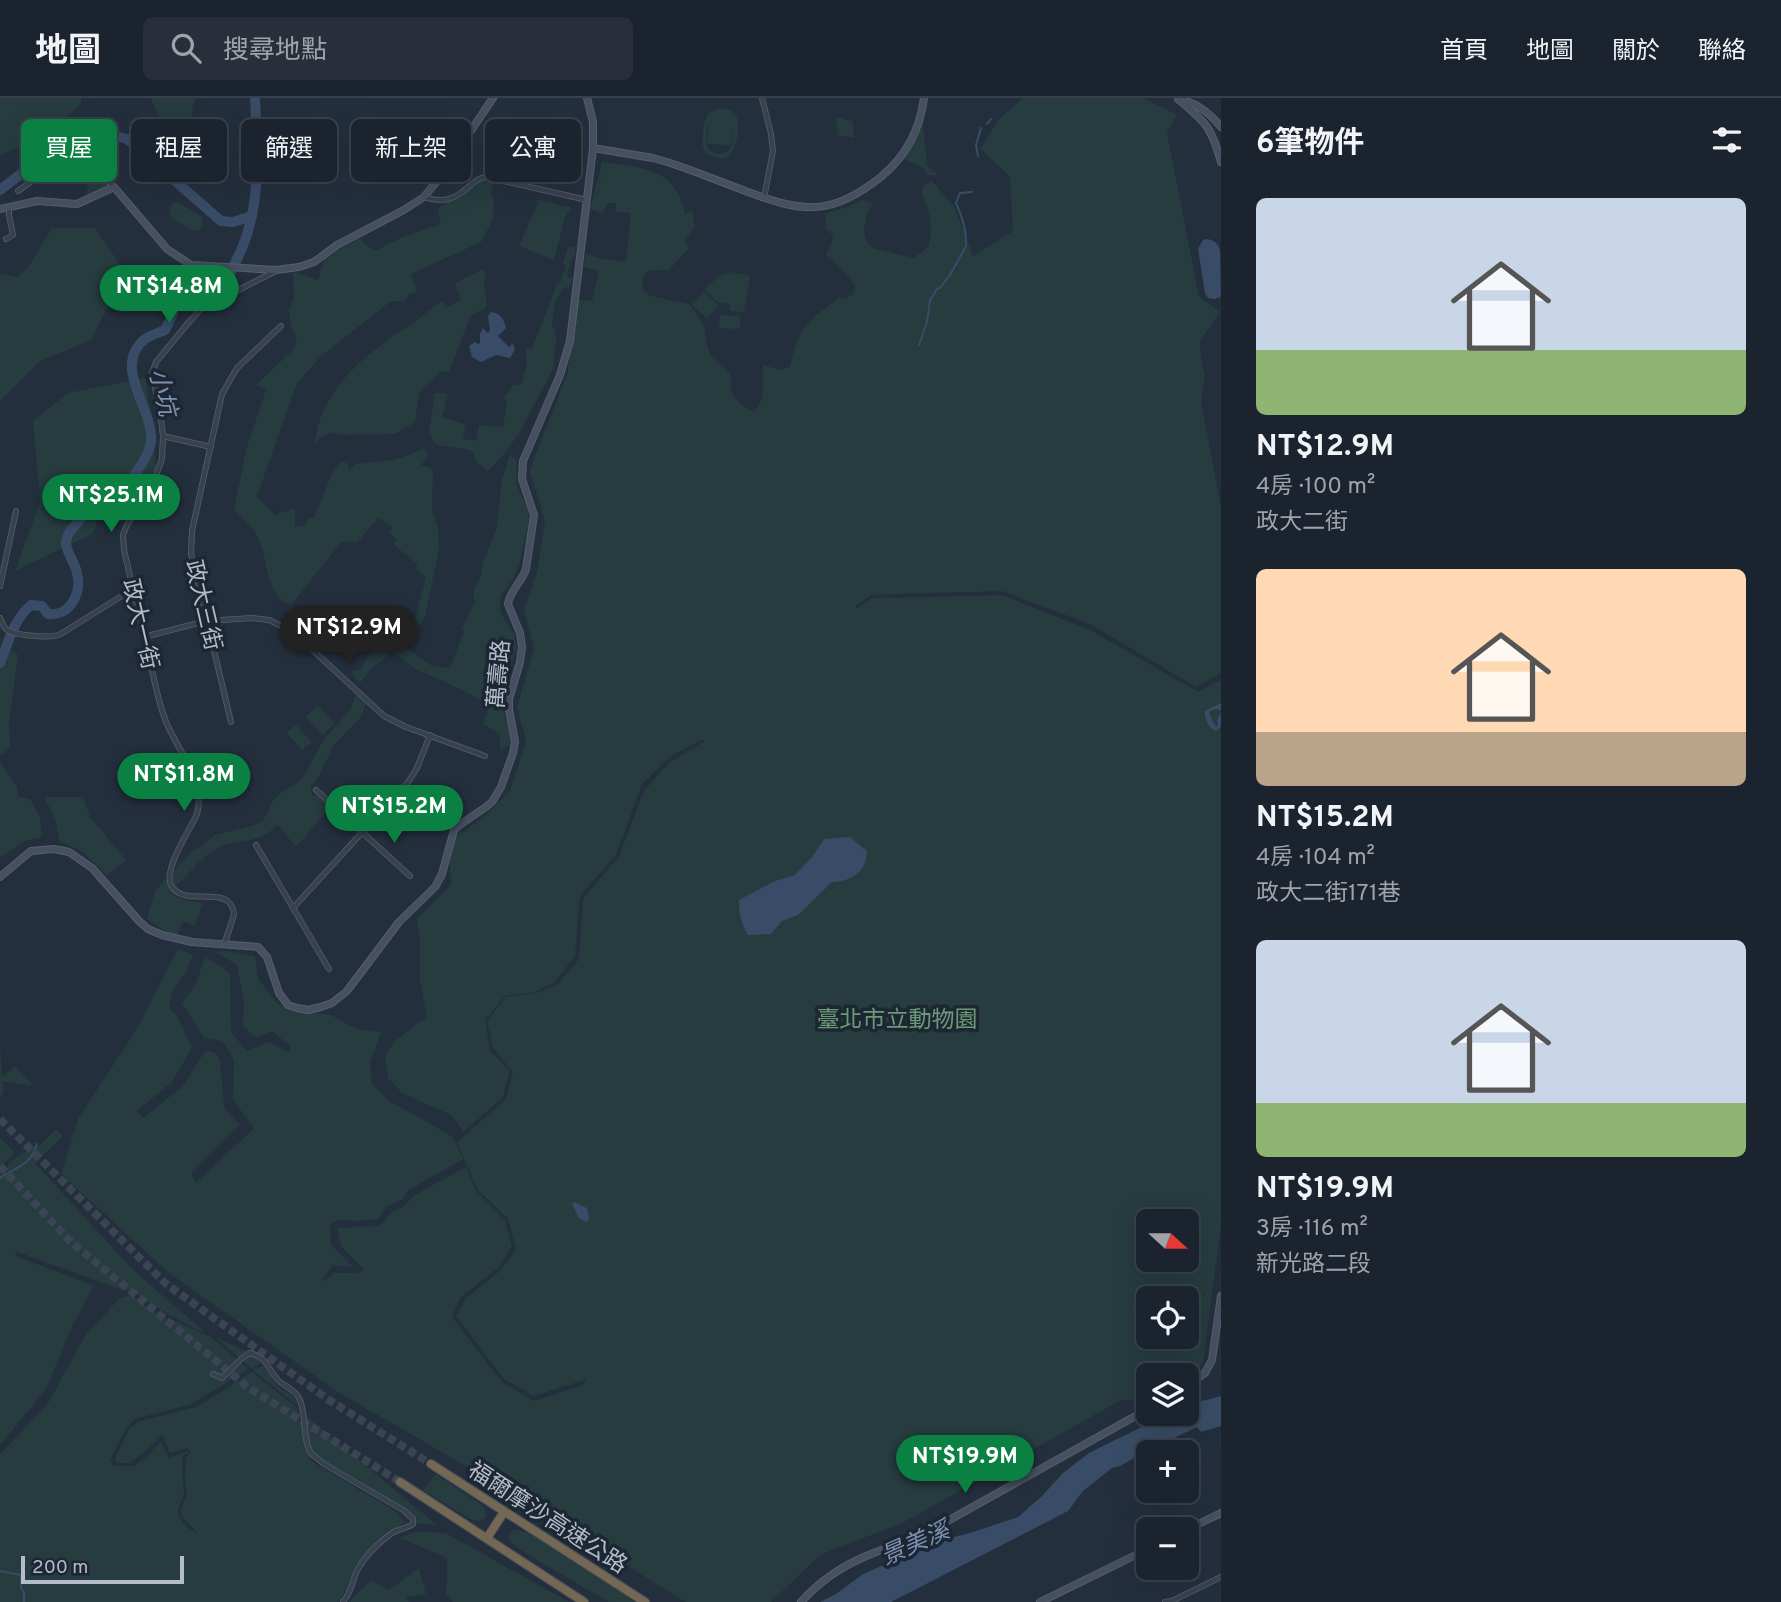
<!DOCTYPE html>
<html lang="zh-TW">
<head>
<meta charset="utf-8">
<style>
  body { margin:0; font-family:Overpass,"Noto Sans TC",sans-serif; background:#282f3a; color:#f1f3f6; height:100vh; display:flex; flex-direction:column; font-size:26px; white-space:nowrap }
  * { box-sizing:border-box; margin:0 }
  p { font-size:23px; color:#a0a4aa }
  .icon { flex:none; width:38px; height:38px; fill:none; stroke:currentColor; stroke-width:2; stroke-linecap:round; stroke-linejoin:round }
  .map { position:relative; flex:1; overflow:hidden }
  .panel { display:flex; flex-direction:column; background:#1b232e; width:560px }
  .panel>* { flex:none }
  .guide { position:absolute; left:21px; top:21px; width:665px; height:63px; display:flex; gap:14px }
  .needle { width:46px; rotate:111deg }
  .buttons { position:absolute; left:1136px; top:1111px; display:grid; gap:14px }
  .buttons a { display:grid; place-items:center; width:63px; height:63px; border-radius:10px; background:#1b232e; box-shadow:0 7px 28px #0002,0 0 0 2px #39404a; font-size:35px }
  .scale { position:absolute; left:21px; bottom:18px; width:163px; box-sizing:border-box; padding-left:7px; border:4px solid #b4bcc9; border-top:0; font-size:19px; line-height:24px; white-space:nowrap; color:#b4bcc9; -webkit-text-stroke:5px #1d2633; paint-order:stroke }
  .price { position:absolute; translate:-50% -60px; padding:0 16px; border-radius:24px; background:#0b8043; color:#fff; font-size:23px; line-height:46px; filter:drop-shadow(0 2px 4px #0008) }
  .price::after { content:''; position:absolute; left:50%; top:42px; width:21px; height:16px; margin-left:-10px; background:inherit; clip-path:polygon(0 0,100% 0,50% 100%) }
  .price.current { background:#222; color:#fff }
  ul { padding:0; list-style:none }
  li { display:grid; align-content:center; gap:14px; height:371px; padding:0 35px }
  li span { display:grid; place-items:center; height:217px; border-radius:10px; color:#555 }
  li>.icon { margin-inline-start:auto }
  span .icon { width:126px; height:126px; fill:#fffc; stroke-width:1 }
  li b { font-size:30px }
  h2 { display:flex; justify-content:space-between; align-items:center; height:84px; padding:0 35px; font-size:30px }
  .tag { padding:0 24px; border-radius:10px; background:#1b232e; box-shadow:0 7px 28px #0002,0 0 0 2px #39404a; font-size:24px; line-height:63px }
  .tag.current { background:#0b8043; color:#fff }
  header { display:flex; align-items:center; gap:42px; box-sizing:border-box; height:98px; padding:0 35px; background:#1b232e; border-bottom:2px solid #39404a }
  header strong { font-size:33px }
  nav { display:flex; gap:38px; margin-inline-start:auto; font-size:24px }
  .search { width:490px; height:63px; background:#282f3a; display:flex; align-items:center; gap:18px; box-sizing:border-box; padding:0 24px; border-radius:10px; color:#a0a4aa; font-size:26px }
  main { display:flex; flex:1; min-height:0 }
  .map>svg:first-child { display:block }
</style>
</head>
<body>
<header>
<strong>地圖</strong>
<div class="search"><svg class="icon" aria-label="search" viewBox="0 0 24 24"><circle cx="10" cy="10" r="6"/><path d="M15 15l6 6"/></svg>搜尋地點</div>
<nav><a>首頁</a><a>地圖</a><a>關於</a><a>聯絡</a></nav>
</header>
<main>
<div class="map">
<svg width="1221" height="1504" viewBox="0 0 1221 1504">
  <rect width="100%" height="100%" fill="#242f3e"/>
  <g fill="#263c3f" fill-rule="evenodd">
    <path d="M0 0H81V6L67 18 47 28 19 49 0 57Z"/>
    <path d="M151 0H196C191 10 191 20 195 30L164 34Z"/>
    <path d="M1023 0H1143L1177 17 1167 35 1199 199 1220 214 1200 242 1201 261 1205 278 1201 303 1221 409V575L1196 589 1092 527 1002 493 872 497 856 507 855 512 872 500 1002 497 1094 534 1198 594 1221 582V1126L1203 1266 1191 1279 1187 1281 1186 1278H1148V1299L1141 1302H1121L904 1424 820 1457 771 1504H686L459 1364 338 1294 169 1175 61 1076 79 1019 135 934 178 851 193 857 185 876 172 894 169 910 177 918 192 949 172 984 137 1013 143 1020 182 989 205 953 214 954 220 962 224 1009 240 1027 191 1076 196 1085 254 1030 233 1002 234 962 222 943 204 940 182 905 196 886 205 858 230 875 231 934 247 953 269 944 289 955 290 948 272 933 257 940 243 928 244 902 237 867 215 854 228 853 255 858 258 881 278 906 305 914 331 917 347 926 363 932 381 934 370 964 372 986 388 1002 453 1039 463 1061 409 1092 402 1102 387 1108 378 1121 356 1123 339 1121 330 1127 331 1147 353 1169 333 1167 323 1180 324 1184 334 1175H357L364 1172 341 1148 337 1130 380 1128 393 1113 403 1109 415 1097 466 1069 476 1093 505 1122 512 1149 498 1170 461 1199 452 1219 502 1284 534 1303 583 1287 587 1281 534 1298 504 1281 456 1218 465 1201 501 1172 516 1151 508 1121 477 1091 457 1044 506 1001 513 974 493 950 487 923 506 899 537 895 557 887 579 861 583 801 619 758 644 693 670 664 706 642H702L672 657 642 686 616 757 580 798 575 858 555 884 535 894 505 898 485 922 490 952 510 973 503 999 464 1034 451 1017 402 995 388 980 385 957 395 943 427 919 420 881V843L417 821 451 787 449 743 482 721 510 693 526 643 517 609 534 550 524 512 537 474 545 423 530 374 534 360 567 277 578 201 592 203 599 173 583 169 586 156 602 161 626 164 631 115 616 114V105H608L602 115 590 111 602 64C640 70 677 69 685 116L692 113 695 129 685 141 688 151 669 172H652L646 174 642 183 643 192 651 198 689 206C694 213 701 221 704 229 706 237 706 248 710 256 714 263 724 268 729 275 733 282 730 284 731 291 732 302 745 308 753 314 767 304 762 283 763 267L781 272 790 269 794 251 801 234 814 219 840 199 846 201 854 195 855 188 846 176 826 157 834 138 825 131 826 119 824 116 848 109 862 102 873 105 866 119V125L864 126C864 135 865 144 873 150L914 160 929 148C933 128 930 112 921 94L924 87 932 83 955 110 973 158 1013 133 1010 79 981 51 998 22ZM1148 1124H1186V1162H1148ZM1148 1200H1186V1239H1148Z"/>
    <path d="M721 10C727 11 733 13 736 17 739 22 738 29 738 34 736 50 731 67 711 58 707 56 704 54 703 50 702 47 702 42 703 39 704 24 704 13 721 10ZM709 22 707 45 731 48 734 24 732 47 727 54C702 61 705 39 709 22Z"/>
    <path d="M843 19 845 22 853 23 854 40 838 37 836 21Z"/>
    <path d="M923 24 927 68 939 77H928L925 71 903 60 917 39Z"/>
    <path d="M57 54 58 61 21 82 39 65Z"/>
    <path d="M88 72 105 85 106 88 87 98Z"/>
    <path d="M489 83 493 85 490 97 494 101 493 121 481 144 411 176 417 194 410 195 405 203H391L321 258 297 285 257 398 275 417 295 410V428H305L308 420H314L333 373 341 364 347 365 349 372 356 366 394 362 424 351 428 358 421 367 433 371 432 412 438 430 439 452 425 518 416 534 411 523 417 514 426 479 416 472 417 466 393 446 397 441 389 434 393 428 378 420 357 445 342 443 291 507C262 495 270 459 256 436 251 427 241 419 234 411L247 349 266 292 256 287 294 251 297 239 291 230 289 211 294 200 293 174 318 182 324 162 338 152 361 140 362 144 375 153 403 139 441 126 438 111 445 105 460 98 477 85Z"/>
    <path d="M539 102 572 110 566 116 554 162 519 148Z"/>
    <path d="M173 105H180L202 119 203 127 200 132 193 133 172 120 169 111Z"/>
    <path d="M52 130H95L125 174 91 242 40 263 0 303V175L17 179 27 171Z"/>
    <path d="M576 148 574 159H572L567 179 572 180 569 190H564L555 204 552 229 555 232 556 240 553 271 520 334 504 356 488 373 477 364 472 353C459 348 446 351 434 345L429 334 435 295H444L448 297 442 319 465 326 463 341 476 343 479 327 503 329 507 305 504 299 514 287H521L527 265 525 250 532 251 556 188 561 184 566 167 563 166 568 149Z"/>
    <path d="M484 171 486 177 484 184 487 209 471 217 449 274 440 273 433 282 419 295 415 324 395 336 339 337 333 334 319 340 315 348C319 288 372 252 417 222 427 215 433 207 443 203L448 209 461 202 455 185Z"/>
    <path d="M732 174 750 178 744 214 730 213V206L719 205 704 192 720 177Z"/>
    <path d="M704 194 719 207 707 221 691 206Z"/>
    <path d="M720 217 740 218V231L719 230Z"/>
    <path d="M146 280 156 369 129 417 105 408 92 436 15 473 40 404 33 323 68 295Z"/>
    <path d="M510 357 517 363 516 385 529 414 528 428 519 467 512 483 501 497 500 514 514 536 517 550 508 576 503 603V613L508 625 511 647 500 651V636L483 626 489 608C468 593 443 583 419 573 409 568 404 560 391 555L371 571 360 585 353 578 352 573 361 571 367 560 375 548 387 545 401 546 432 568 450 570 464 534 462 531 475 504 473 494 481 477 484 462 497 429 502 379C507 372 506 365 510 357Z"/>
    <path d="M149 402 169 409 165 421 146 414Z"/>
    <path d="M11 553 18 557 9 625 10 650 0 658V568Z"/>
    <path d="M356 596 366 605 361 619 333 648 319 678 310 690 312 697 318 698 331 709 296 749 277 726C264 745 241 741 222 748 205 754 189 776 176 788L173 781V774L191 755 215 737 255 727 263 723 273 703 279 696 298 684 308 671 323 642 350 612Z"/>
    <path d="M318 607 335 625 323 637 306 619Z"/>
    <path d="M296 627 312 644 302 652 287 635Z"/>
    <path d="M0 664 17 689 18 698 30 701 40 719 42 739 24 743 0 760Z"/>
    <path d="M48 699H83L90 719 126 762 106 777C91 760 82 751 60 744 57 737 58 729 55 721 53 713 47 707 45 700Z"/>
    <path d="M166 781 172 793 170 795C182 802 190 803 203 805L195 828 183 823 177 838 162 831 147 821 155 793Z"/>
    <path d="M0 946 2 979 14 969H16L34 988 3 983V993L0 1001Z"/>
    <path d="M56 1031 63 1038 35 1065 135 1174 204 1233 202 1234C177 1221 154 1209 131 1192L125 1193 15 1153 16 1158 94 1188 73 1226 46 1291 0 1347V1074L3 1075C11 1059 21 1059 30 1049H38Z"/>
    <path d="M0 1040 15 1055 3 1066 0 1072Z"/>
    <path d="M131 1197 156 1215 211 1239 248 1271 192 1306 135 1321 126 1330 110 1362 114 1368H134L147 1358 161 1343 169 1360 187 1353 188 1354 183 1358C182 1370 182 1381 184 1393 184 1400 180 1403 179 1410 176 1422 188 1431 198 1436L181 1417V1411L187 1397 185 1382 186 1360 191 1354 187 1350 170 1355 163 1338H161L143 1355 130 1365H116L115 1360 129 1331 140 1323 197 1309 252 1274 297 1310 307 1353 310 1362 324 1371 394 1412 405 1424 377 1442 357 1468 341 1501 338 1504H0V1356L47 1307 86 1236 120 1200Z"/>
    <path d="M216 1240 248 1254 261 1265 252 1271Z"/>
    <path d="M263 1268C269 1274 272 1281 277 1287 285 1295 294 1296 298 1308L253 1272Z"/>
    <path d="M301 1314 437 1427 414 1425 400 1410 324 1368 310 1351Z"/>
    <path d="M435 1376 482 1407 485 1411 486 1420 478 1423 472 1422 423 1392Z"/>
    <path d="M515 1431 526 1434 537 1440 637 1504H609L525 1455 510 1443 509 1435Z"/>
    <path d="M415 1434 446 1435 569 1504H453L445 1495 447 1487V1460L399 1440Z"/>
    <path d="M419 1470 426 1496 406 1499 409 1504H349L371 1482 389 1492Z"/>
  </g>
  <g fill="#394c67">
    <path d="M1207 141C1215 143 1218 145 1220 153L1221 199 1214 201 1208 200 1205 195 1198 151 1203 142Z"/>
    <path d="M491 214C501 215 504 222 506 230L498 238 509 249 513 246 515 251 510 260 496 257 481 264 472 259 469 248 475 244 478 246 480 245V236L483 230 488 235 490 232 488 218Z"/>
    <path d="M1221 605V612L1216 611 1210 613 1209 616 1216 629 1218 627 1217 623 1221 614V629L1216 633C1209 631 1204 620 1205 613Z"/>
    <path d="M850 739 867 753C866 774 853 783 832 784L798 817 782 823 771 836 748 837C741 825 739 816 739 802L775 783 795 777 812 759 824 741Z"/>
    <path d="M574 1104 587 1110 589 1121 586 1124 579 1120 572 1106Z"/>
    <path d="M1221 1298V1328L1201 1334 1197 1329 1143 1355 1120 1368 1112 1370 1083 1393 1068 1413 891 1504H820L836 1496 863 1476 942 1442 970 1435 1018 1419 1042 1398 1063 1375 1089 1355 1168 1316H1186L1187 1307Z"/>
  </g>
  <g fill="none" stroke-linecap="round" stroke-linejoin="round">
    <g stroke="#394c67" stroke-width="2">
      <path d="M987 26 991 21"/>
      <path d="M978 58 976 47 981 30"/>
      <path d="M919 247 927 224 930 202 937 191 940 190 950 177 966 148C967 134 962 118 956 105L960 95 972 94"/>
      <path d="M0 1080C18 1068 30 1068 37 1046"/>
      <path d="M0 1473 21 1477V1490L24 1494V1504"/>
    </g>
    <g stroke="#394c67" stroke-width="10">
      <path d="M0 92 44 58 92 37 104 35 127 41 221 123 233 124 252 118"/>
      <path d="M0 565C8 545 14 521 31 507L42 508 48 516C70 519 82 495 77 475 75 464 66 455 66 444 67 431 80 426 84 416 87 409 80 402 86 396 97 383 114 391 127 386 136 375 150 357 151 343 154 311 111 269 145 241 150 237 159 235 165 232L173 216 174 200 178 191C193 188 213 192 225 182 230 178 233 169 236 163 262 114 258 54 255 0"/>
    </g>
    <g stroke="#3a4453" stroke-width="8" stroke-dasharray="8 4" stroke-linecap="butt">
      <path d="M0 1021 166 1186 329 1302 431 1366"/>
      <path d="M0 1068 71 1144 249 1290 400 1384"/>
    </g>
    <defs>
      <g id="street">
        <path d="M762 0 771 36 773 53 764 100"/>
        <path d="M18 93C64 60 67 45 114 89"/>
        <path d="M424 99C437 104 451 103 462 94 471 88 474 81 486 79L587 102"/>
        <path d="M6 141 13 137 9 117V109"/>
        <path d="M163 338 211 349"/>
        <path d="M0 488 16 413"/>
        <path d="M0 520C1 522 4 529 6 531 14 538 49 540 59 537L133 491"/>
        <path d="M144 539 206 523 252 520 269 522 286 530 303 543 384 618 406 629 485 658"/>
        <path d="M231 624 191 456 192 433 222 296 237 270 281 228"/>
        <path d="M316 692 410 778"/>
        <path d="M256 747 329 871"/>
        <path d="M293 810 409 683 417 670 430 637"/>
        <path d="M224 847 234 817C232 783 184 812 171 787 163 771 190 732 197 716 206 685 179 654 167 626 159 608 156 588 151 569 142 530 133 491 124 452L123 437 126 429 156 377 162 361 163 338 160 313 152 275 156 264 189 224 201 211 276 173"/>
        <path d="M213 1276 222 1280 242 1260 250 1255C268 1260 267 1270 278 1282 284 1288 295 1292 299 1300 307 1315 302 1342 311 1355 314 1359 320 1362 324 1366L403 1412 413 1421V1426C407 1430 399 1431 392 1435 379 1444 364 1459 357 1473 352 1484 351 1495 343 1504"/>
        <path d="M1165 1504 1172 1503 1221 1479"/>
      </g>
      <g id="secondary">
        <path d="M1178 1C1206 25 1211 28 1221 64"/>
        <path d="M1182 2C1199 6 1210 16 1221 29"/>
        <path d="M593 50 653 60 667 64C695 73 721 84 748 94 804 115 833 118 882 78 906 58 920 31 924 0"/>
        <path d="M0 111 37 103 77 106 114 89 167 151 191 167 276 172 299 169 314 164 337 147 402 113 424 99 437 83 493 0"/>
        <path d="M0 779 31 753 54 751 69 754 92 770 139 823 148 831 162 837 192 844 258 849 267 859 279 895 288 907 297 910 308 912 321 909 332 905 347 893 399 824 435 789 442 776 454 732 458 728 486 709 492 704 501 689 513 655 515 644 509 611V601L520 564 522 549 520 535 508 506C510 492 522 484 526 471L534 417 522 381 523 363 560 277 570 243 593 50V24L587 0"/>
        <path d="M1186 1289 1205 1275 1212 1262 1221 1198"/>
        <path d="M1186 1432 1221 1415"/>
        <path d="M801 1504C818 1485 841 1469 864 1459 884 1450 906 1444 926 1435L1148 1311"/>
        <path d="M1040 1504 1148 1451"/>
      </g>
      <g id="highway">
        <path d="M431 1366 645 1504"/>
        <path d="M400 1384 584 1504"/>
        <path d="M487 1440 504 1414"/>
      </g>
    </defs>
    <use href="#street" stroke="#565f6c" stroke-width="6"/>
    <use href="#secondary" stroke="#565f6c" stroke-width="8"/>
    <use href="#highway" stroke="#434c59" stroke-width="10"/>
    <use href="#street" stroke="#38414e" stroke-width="4.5"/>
    <use href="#secondary" stroke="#465061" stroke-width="6"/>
    <use href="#highway" stroke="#746855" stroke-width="8"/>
  </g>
  <g text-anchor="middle" stroke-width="7" stroke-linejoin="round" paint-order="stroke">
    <g font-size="23" fill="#b4bcc9" stroke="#1d2633">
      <text transform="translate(204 507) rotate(77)" y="8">政大三街</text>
      <text transform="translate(141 526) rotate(77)" y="8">政大一街</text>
      <text transform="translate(498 576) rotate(-85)" y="8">萬壽路</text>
      <text transform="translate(548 1419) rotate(33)" y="8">福爾摩沙高速公路</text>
    </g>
    <g font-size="23" fill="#6b9a76" stroke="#1d2633">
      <text x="897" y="929">臺北市立動物園</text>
    </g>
    <g font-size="24" font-style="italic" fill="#7c92b1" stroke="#1d2633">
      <text transform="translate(163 294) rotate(76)" y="8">小坑</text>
      <text transform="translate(915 1445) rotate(-24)" y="8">景美溪</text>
    </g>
  </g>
</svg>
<div class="buttons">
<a><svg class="needle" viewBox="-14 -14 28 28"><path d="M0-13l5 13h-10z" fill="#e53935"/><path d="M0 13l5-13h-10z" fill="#a0a4aa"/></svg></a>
<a><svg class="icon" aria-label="locate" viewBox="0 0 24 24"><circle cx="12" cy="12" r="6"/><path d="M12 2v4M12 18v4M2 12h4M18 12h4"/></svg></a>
<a><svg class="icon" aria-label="layers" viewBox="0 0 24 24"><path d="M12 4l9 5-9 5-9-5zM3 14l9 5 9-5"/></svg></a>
<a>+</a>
<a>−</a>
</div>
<div class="scale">200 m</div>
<b class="price" style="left:169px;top:227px">NT$14.8M</b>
<b class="price" style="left:111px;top:436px">NT$25.1M</b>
<b class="price current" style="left:349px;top:568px">NT$12.9M</b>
<b class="price" style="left:184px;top:715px">NT$11.8M</b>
<b class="price" style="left:394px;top:747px">NT$15.2M</b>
<b class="price" style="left:965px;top:1397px">NT$19.9M</b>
<div class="guide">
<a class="tag current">買屋</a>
<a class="tag">租屋</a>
<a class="tag">篩選</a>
<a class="tag">新上架</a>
<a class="tag">公寓</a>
</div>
</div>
<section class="panel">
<h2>6筆物件<svg class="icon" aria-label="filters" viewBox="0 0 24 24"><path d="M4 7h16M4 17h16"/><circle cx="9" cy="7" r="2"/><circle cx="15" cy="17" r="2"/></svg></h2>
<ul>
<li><span style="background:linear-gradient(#c9d6e8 70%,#8fb573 0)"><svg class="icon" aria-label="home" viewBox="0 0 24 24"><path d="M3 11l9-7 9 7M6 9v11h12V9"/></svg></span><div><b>NT$12.9M</b><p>4房 · 100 m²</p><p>政大二街</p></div></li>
<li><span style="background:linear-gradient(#ffd9b3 75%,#b9a48a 0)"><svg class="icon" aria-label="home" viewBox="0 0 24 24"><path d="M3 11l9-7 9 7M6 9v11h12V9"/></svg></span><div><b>NT$15.2M</b><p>4房 · 104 m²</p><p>政大二街171巷</p></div></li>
<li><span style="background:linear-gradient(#c9d6e8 75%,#8fb573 0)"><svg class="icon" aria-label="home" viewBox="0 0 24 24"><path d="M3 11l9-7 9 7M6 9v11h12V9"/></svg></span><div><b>NT$19.9M</b><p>3房 · 116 m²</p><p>新光路二段</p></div></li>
</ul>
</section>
</main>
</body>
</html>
